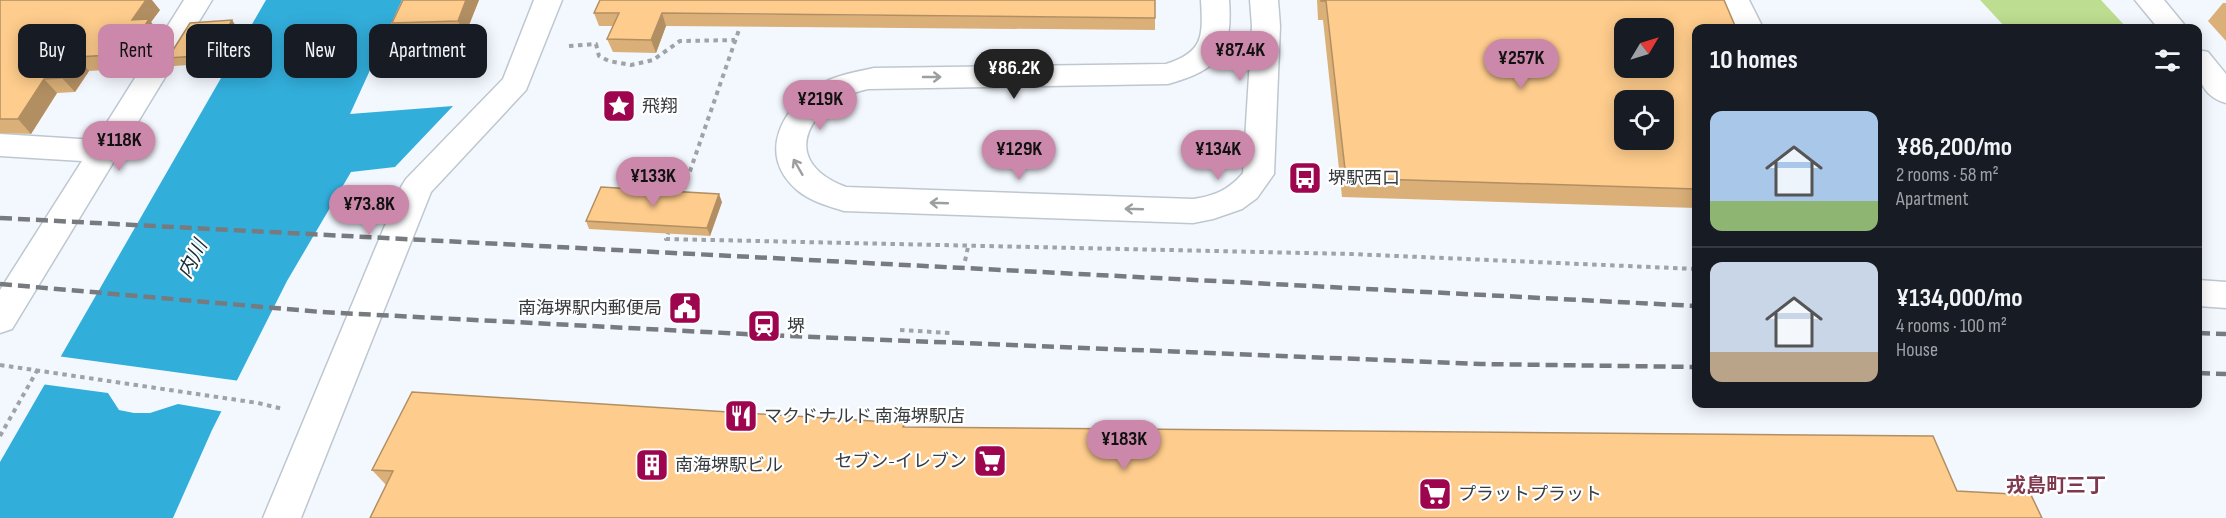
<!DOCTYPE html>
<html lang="en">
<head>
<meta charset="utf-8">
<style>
  body { margin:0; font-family:"Sofia Sans Condensed","Noto Sans JP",sans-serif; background:#242831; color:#f1f3f6; height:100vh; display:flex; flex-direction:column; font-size:22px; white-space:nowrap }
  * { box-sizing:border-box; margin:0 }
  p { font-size:20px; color:#9ea1a6 }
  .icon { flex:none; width:33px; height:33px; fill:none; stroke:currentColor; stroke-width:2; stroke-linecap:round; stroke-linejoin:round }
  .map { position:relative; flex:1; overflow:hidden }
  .side { position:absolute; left:1692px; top:24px; width:510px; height:384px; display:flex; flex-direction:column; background:#171b24; border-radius:12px; box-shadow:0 3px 15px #0003 }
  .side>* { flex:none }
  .top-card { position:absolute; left:18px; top:24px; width:570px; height:54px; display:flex; gap:12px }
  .needle { width:39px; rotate:52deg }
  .tools { position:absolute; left:1614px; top:18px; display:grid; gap:12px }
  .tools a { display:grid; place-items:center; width:60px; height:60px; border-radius:12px; background:#171b24; box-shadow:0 3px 15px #0003; font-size:30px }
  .price { position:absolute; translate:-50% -51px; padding:0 14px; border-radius:21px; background:#cb88aa; color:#111; font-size:20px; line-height:39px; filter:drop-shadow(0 2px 3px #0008) }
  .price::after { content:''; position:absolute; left:50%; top:36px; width:18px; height:14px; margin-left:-9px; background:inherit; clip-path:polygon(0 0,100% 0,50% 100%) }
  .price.on { background:#222; color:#fff }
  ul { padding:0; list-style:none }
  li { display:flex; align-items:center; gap:18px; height:150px; padding:0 18px }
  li+li { border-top:2px solid #363941 }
  li span { display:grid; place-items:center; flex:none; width:168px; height:120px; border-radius:12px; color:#555 }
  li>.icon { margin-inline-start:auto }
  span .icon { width:72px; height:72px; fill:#fffc; stroke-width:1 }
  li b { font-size:26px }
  h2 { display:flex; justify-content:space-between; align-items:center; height:72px; padding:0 18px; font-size:26px }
  .pill { padding:0 21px; border-radius:12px; background:#171b24; box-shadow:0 3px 15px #0003; font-size:21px; line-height:54px }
  .pill.on { background:#cb88aa; color:#111 }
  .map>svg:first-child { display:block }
</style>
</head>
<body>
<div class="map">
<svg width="2226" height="518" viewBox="0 0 2226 518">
  <rect width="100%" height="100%" fill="#f3f8fe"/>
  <path fill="#bdde90" d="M1980 0H2101L2127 28H2006Z"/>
  <path fill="#32aedb" d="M266 0H402L350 114 453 106 395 167 351 172 287 281 212 430 173 518H0V462Z"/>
  <path fill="#f3f8fe" d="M57 356 240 381 225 412 178 404 150 413H134L119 410 108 393 41 384Z"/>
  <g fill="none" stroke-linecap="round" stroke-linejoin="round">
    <defs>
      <g id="minor">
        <path d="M184 0H212L12 329 0 333V290L82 161 0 156V134L96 140Z"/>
        <path d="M534 0H562L526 90 431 192 301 518H263L401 187 406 179 503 79Z"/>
        <path d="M1201 0H1229C1233 53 1219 70 1168 84L868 89C811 101 774 160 846 187L1193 199C1214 196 1229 190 1243 173L1252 26 1250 0H1278L1280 26 1274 174 1257 198 1242 209 1213 219 1193 223 844 211C828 206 810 201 797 190 756 155 782 107 821 84 837 75 856 72 874 68L1166 64C1204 52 1203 36 1201 0Z"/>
        <path d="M1721 0H1749L1763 28H1735Z"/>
        <path d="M2135 0H2164L2187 28H2158Z"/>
        <path d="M2198 50 2208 52 2226 74V103C2200 96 2195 73 2198 50Z"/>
        <path d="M2198 280 2226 282V308L2198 306Z"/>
      </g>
    </defs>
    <use href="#minor" stroke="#bec7d0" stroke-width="3"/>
    <g stroke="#9fa3a8" stroke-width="4" stroke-dasharray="4.5 4.5" stroke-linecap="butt">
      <path d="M569 46 596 44 599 56 609 61 631 65 653 60 680 41 735 40"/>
      <path d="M681 197 740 27"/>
      <path d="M669 230 666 239 1351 254 1696 269"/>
      <path d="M965 261 968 247"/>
      <path d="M900 330 950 333"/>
      <path d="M0 365 258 403 283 409"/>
      <path d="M0 436 38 369"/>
    </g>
    <use href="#minor" fill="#fff" fill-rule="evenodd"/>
    <g stroke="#777b7f" stroke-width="4.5" stroke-dasharray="12 6" stroke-linecap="butt">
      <path d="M0 218 1696 306"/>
      <path d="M0 284 321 312 764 335 1481 364 1696 367"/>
      <path d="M2198 333 2226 334"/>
      <path d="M2198 373 2226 374"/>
    </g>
  </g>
  <g fill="#daaf78">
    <path d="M0 0 160 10 151 22 160 34 138 68 89 71 75 92 57 93 31 134 0 133Z"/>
    <path d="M479 0 465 35 400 38 392 23Z"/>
    <path d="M1317 0H1724L1696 28V208L1342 197 1323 20H1318Z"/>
    <path d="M2223 3H2226V41L2208 21Z"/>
    <path d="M594 13 1155 18V30L666 26 656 53 613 52 607 39 613 26H599Z"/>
    <path d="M232 20 237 28 218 63 174 66 168 58Z"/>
    <path d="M722 202 710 236 589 229 586 221Z"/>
    <path d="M904 423 905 427 1957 491 386 485 372 470Z"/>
  </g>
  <g fill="#b28f62">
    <path d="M146 0H152L160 10 151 22 160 34 138 68 127 54 132 20Z"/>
    <path d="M466 0H479L465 35 458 21Z"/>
    <path d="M662 13 666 26 656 53 651 40Z"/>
    <path d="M232 20 237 28 218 63 212 55Z"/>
    <path d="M77 57 89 71 75 92 62 78Z"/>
    <path d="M44 79 57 93 31 134 18 119Z"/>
    <path d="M719 194 722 202 710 236 707 228Z"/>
  </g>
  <g fill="#fecc8c" stroke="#b28f62" stroke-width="1.5" fill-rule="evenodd">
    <path d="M0 0H146L132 20 149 19 127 54 77 57 62 78 44 79 18 119H0Z"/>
    <path d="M403 0H466L458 21 392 23Z"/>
    <path d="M600 0H1155V18L662 13 651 40 607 39 619 13H594Z"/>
    <path d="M1321 0H1724L1736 28H1696V189L1346 178 1326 1H1321ZM1624 28H1664V68H1624ZM1624 100H1664V140H1624Z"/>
    <path d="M232 20 212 55 168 58 190 23Z"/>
    <path d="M601 187 719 194 707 228 586 221Z"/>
    <path d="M412 392 904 423 903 427 1933 436 1957 491 2031 495 2042 518H370L393 471 372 470Z"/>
  </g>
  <defs><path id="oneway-shaft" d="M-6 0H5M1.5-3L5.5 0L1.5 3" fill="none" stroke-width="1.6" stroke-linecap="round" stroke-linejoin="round" transform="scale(1.5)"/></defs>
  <g stroke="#9c9e9f">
    <use href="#oneway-shaft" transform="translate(932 77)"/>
    <use href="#oneway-shaft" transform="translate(798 167) rotate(-120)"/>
    <use href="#oneway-shaft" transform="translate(939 203) rotate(-178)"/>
    <use href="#oneway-shaft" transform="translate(1134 209) rotate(-178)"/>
  </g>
  <defs>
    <symbol id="sight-square" viewBox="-11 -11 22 22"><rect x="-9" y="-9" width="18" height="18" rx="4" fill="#9d054e" stroke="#fff"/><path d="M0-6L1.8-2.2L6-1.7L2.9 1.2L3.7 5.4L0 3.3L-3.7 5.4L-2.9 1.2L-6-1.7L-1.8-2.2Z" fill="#fff"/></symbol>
    <symbol id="bus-square" viewBox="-11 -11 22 22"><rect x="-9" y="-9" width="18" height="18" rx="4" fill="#9d054e" stroke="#fff"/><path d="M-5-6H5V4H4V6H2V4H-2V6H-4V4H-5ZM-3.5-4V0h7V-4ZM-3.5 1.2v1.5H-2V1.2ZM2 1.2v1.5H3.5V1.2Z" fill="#fff"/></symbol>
    <symbol id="civic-square" viewBox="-11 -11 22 22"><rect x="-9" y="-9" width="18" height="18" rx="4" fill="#9d054e" stroke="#fff"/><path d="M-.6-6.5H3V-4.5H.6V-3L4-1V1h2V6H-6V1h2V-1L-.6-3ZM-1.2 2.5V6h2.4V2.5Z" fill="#fff"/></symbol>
    <symbol id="station-square" viewBox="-11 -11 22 22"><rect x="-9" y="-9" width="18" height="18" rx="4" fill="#9d054e" stroke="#fff"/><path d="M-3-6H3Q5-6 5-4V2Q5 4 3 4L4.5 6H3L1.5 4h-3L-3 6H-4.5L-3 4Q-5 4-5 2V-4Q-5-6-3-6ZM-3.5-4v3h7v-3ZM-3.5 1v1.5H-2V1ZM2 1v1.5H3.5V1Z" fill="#fff"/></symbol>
    <symbol id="restaurant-square" viewBox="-11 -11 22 22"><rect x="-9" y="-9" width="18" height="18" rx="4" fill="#9d054e" stroke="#fff"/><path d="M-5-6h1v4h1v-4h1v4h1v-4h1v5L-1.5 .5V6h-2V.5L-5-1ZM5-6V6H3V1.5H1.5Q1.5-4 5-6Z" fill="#fff"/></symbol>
    <symbol id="supermarket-square" viewBox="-11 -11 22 22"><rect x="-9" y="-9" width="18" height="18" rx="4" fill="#9d054e" stroke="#fff"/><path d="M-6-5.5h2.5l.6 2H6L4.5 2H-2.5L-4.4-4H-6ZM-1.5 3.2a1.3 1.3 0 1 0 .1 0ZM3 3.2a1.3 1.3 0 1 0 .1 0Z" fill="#fff"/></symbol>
    <symbol id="building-square" viewBox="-11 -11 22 22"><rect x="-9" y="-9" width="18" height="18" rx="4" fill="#9d054e" stroke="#fff"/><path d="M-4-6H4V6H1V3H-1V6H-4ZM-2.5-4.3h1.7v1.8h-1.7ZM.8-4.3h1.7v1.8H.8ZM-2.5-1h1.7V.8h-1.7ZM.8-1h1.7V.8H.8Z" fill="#fff"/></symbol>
  </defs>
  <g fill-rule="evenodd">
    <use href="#sight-square" x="600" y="87" width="38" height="38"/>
    <use href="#bus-square" x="1286" y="159" width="38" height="38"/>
    <use href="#civic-square" x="666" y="289" width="38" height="38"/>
    <use href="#station-square" x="745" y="307" width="38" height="38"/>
    <use href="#restaurant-square" x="722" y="397" width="38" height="38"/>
    <use href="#supermarket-square" x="971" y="442" width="38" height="38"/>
    <use href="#building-square" x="633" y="446" width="38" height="38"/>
    <use href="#supermarket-square" x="1416" y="475" width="38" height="38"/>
  </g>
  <g text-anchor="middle" stroke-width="4.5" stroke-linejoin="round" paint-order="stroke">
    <g font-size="18" fill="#383c3f" stroke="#fff" text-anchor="start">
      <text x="642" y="112">飛翔</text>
      <text x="1328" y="184">堺駅西口</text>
      <text x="662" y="314" text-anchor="end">南海堺駅内郵便局</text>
      <text x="787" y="332">堺</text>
      <text x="764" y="422">マクドナルド 南海堺駅店</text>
      <text x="967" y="467" text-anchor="end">セブン-イレブン</text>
      <text x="675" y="471">南海堺駅ビル</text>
      <text x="1458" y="500">プラットプラット</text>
    </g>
    <g font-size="20" font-style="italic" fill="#192e36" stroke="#fff">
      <text transform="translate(192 259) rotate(-63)" y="7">内川</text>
    </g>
    <g font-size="20" font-weight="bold" fill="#7f394f" stroke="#fff">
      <text x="2056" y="492">戎島町三丁</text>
    </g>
  </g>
</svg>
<div class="tools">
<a><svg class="needle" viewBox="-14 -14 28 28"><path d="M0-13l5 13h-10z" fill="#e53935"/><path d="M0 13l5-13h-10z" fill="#9ea1a6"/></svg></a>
<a><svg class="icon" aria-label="locate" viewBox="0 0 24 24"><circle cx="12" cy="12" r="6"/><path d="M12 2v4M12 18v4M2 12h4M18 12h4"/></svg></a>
</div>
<b class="price" style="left:1240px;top:82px">¥87.4K</b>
<b class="price" style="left:1521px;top:90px">¥257K</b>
<b class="price on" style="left:1014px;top:100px">¥86.2K</b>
<b class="price" style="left:820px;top:131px">¥219K</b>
<b class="price" style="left:119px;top:172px">¥118K</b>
<b class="price" style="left:1019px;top:181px">¥129K</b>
<b class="price" style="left:1218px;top:181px">¥134K</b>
<b class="price" style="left:653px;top:208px">¥133K</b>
<b class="price" style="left:369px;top:236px">¥73.8K</b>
<b class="price" style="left:1124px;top:471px">¥183K</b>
<div class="top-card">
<a class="pill">Buy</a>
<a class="pill on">Rent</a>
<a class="pill">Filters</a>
<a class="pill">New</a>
<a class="pill">Apartment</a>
</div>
<section class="side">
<h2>10 homes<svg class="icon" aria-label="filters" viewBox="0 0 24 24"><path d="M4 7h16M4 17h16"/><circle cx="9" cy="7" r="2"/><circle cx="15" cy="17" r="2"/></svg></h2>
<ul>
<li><span style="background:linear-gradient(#a9c7e8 75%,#8fb573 0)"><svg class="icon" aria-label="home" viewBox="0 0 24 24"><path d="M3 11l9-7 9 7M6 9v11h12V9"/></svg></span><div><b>¥86,200/mo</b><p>2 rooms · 58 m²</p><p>Apartment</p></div></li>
<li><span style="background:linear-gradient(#c9d6e8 75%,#b9a48a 0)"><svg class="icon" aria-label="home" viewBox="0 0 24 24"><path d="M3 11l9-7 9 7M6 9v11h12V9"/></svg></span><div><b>¥134,000/mo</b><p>4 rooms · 100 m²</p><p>House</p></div></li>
</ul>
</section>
</div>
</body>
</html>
